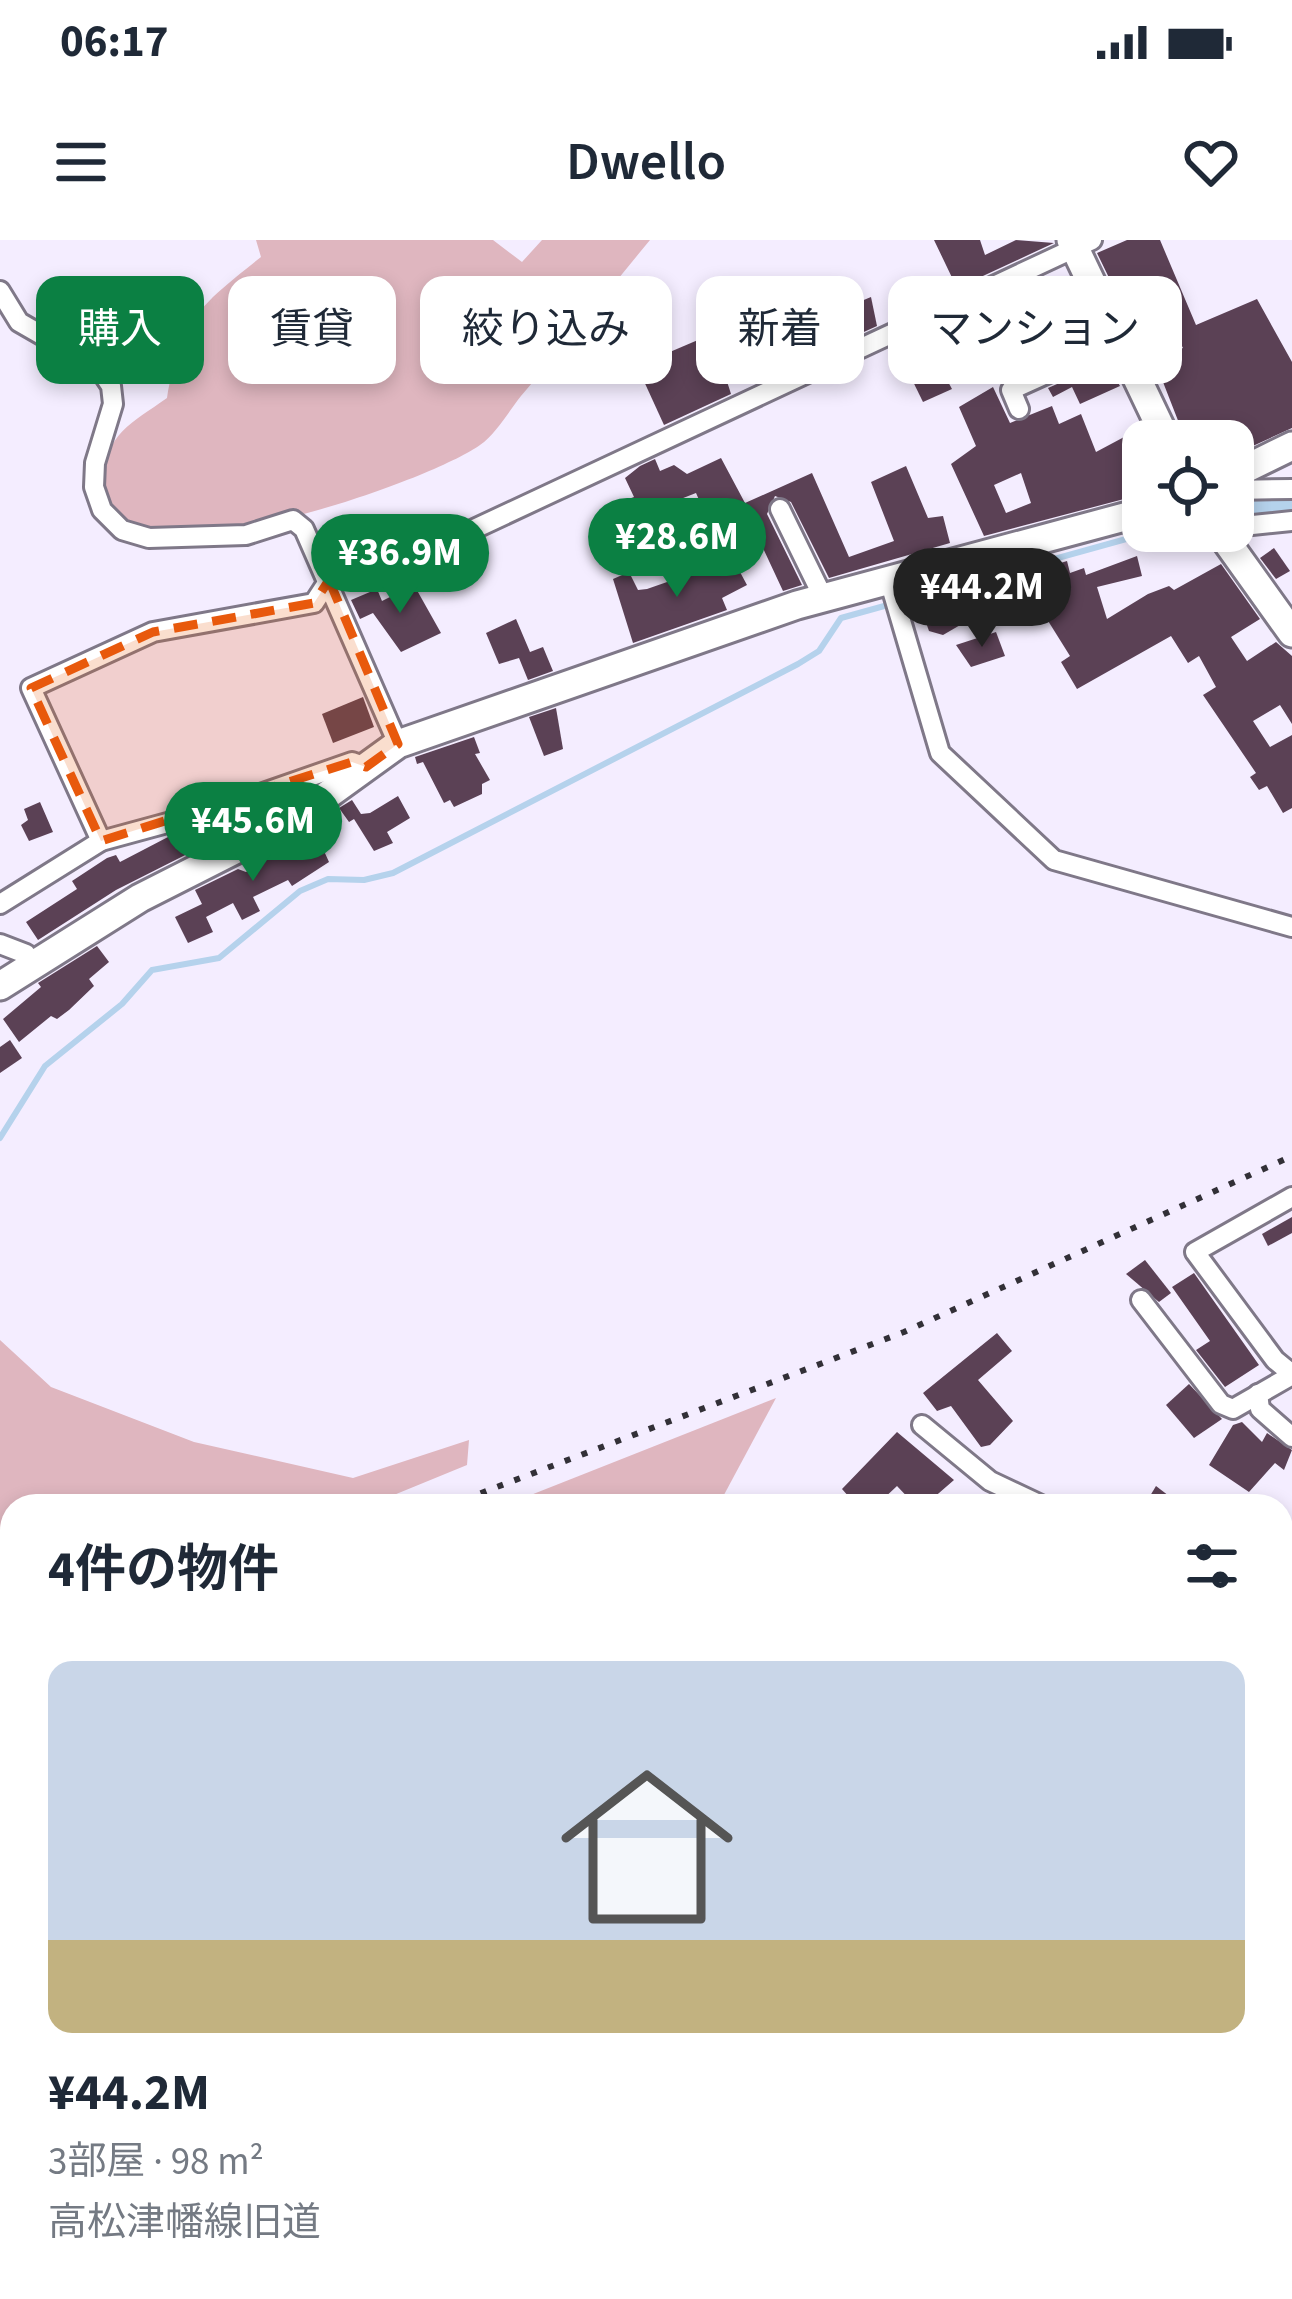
<!DOCTYPE html>
<html lang="ja">
<head>
<meta charset="utf-8">
<style>
  body { margin:0; font-family:"Source Sans 3","Noto Sans JP",sans-serif; background:#f6f6f7; color:#1f2937; height:100vh; display:flex; flex-direction:column; font-size:45px; white-space:nowrap }
  * { box-sizing:border-box; margin:0 }
  p { font-size:39px; color:#747a83 }
  .icon { flex:none; width:66px; height:66px; fill:none; stroke:currentColor; stroke-width:2; stroke-linecap:round; stroke-linejoin:round }
  .map { position:relative; flex:1; overflow:hidden }
  .panel { position:absolute; left:0px; top:1254px; width:1293px; height:807px; display:flex; flex-direction:column; background:#fff; border-radius:36px 36px 0 0; box-shadow:0 6px 18px #0003 }
  .panel>* { flex:none }
  .hud { position:absolute; left:36px; top:36px; width:1221px; height:108px; display:flex; gap:24px }
  .controls { position:absolute; left:1122px; top:180px; display:grid; gap:24px }
  .controls a { display:grid; place-items:center; width:132px; height:132px; border-radius:24px; background:#fff; box-shadow:0 6px 18px #0003; font-size:60px }
  .price { position:absolute; translate:-50% -102px; padding:0 27px; border-radius:42px; background:#0b8043; color:#fff; font-size:39px; line-height:78px; filter:drop-shadow(0 3px 6px #0008) }
  .price::after { content:''; position:absolute; left:50%; top:72px; width:36px; height:27px; margin-left:-18px; background:inherit; clip-path:polygon(0 0,100% 0,50% 100%) }
  .price.active { background:#222; color:#fff }
  ul { padding:0; list-style:none }
  li { display:grid; align-content:center; gap:24px; height:636px; padding:0 48px }
  li+li { border-top:3px solid #e0e1e3 }
  li span { display:grid; place-items:center; height:372px; border-radius:24px; color:#555 }
  li>.icon { margin-inline-start:auto }
  span .icon { width:216px; height:216px; fill:#fffc; stroke-width:1 }
  li b { font-size:51px }
  h2 { display:flex; justify-content:space-between; align-items:center; height:144px; padding:0 48px; font-size:51px }
  .pill { padding:0 42px; border-radius:24px; background:#fff; box-shadow:0 6px 18px #0003; font-size:42px; line-height:108px }
  .pill.active { background:#0b8043; color:#fff }
  .status { display:flex; justify-content:space-between; align-items:center; height:84px; padding:0 60px; background:#fff; direction:ltr }
  .status svg { height:33px; fill:currentColor }
  header { display:flex; justify-content:space-between; align-items:center; height:156px; padding:0 48px; background:#fff; font-size:54px; font-weight:600 }
  .map>svg:first-child { display:block }
</style>
</head>
<body>
<div class="status"><b>06:17</b><svg viewBox="0 0 49 12"><path d="M0 12V9h3v3zM5 12V6h3v6zM10 12V3h3v9zM15 12V0h3v12zM26 1h20v11H26zM47 4h2v5h-2z"/></svg></div>
<header><svg class="icon" aria-label="menu" viewBox="0 0 24 24"><path d="M4 6h16M4 12h16M4 18h16"/></svg>Dwello<svg class="icon" aria-label="heart" viewBox="0 0 24 24"><path d="M12 20l-8-8c-3-5 5-10 8-4 3-6 11-1 8 4z"/></svg></header>
<div class="map">
<svg width="1292" height="2059" viewBox="0 0 1292 2059">
  <rect width="100%" height="100%" fill="#f4edff"/>
  <g fill="#dfb6bf">
    <path d="M256 0H493L522 22 542 0H650C607 52 565 105 521 156 509 171 496 194 480 205 431 241 113 356 105 249 101 196 129 185 167 158 181 78 200 66 261 17Z"/>
    <path d="M0 1100 51 1147 194 1202 353 1238 469 1200 467 1225 367 1266H12V1406L0 1401Z"/>
    <path d="M776 1158 718 1266H503Z"/>
  </g>
  <g fill="none" stroke-linecap="round" stroke-linejoin="round">
    <path stroke="#b5d2ec" stroke-width="6" d="M0 898 45 826 122 764 152 730 219 718 300 651 328 639 364 640 393 633 798 424 819 411 841 378 1155 291"/>
    <path stroke="#b5d2ec" stroke-width="33" d="M1233 265 1292 263"/>
  </g>
  <g fill="#5b4155" fill-rule="evenodd">
    <path d="M934 0H980L985 15 1016 0 1054 3 957 48Z"/>
    <path d="M1127 0H1160L1196 85 1257 59 1292 122V188L1233 215V201H1186L1154 119 1183 108 1157 60 1131 61 1123 41 1113 46 1097 13Z"/>
    <path d="M871 57 877 86 855 96 842 69Z"/>
    <path d="M986 65 1000 94 1011 88 1024 114 1000 126 971 72Z"/>
    <path d="M776 70 788 94 784 104 792 120 770 131 750 89Z"/>
    <path d="M712 94 731 154 664 185 637 126Z"/>
    <path d="M925 99 952 149 923 162 897 109Z"/>
    <path d="M1107 122 1120 146 1080 164 1072 147 1053 157 1048 148Z"/>
    <path d="M993 147 1010 183 1052 166 1059 184 1081 174 1096 212 1141 188 1143 254 984 296 951 224 976 206 959 167ZM1021 233 1031 263 1006 273 994 245Z"/>
    <path d="M721 218 745 263 812 233 849 317 894 301 871 242 906 226 928 278 943 276 950 303 829 338 791 262 775 256 767 274 802 345 783 351 749 278 731 285 722 265 704 271 696 253 632 278 626 260 634 257 625 238 640 226 655 219 660 231 674 225 687 234Z"/>
    <path d="M1274 308 1290 331 1276 339 1260 318Z"/>
    <path d="M1137 316 1142 336 1097 347 1107 379 1148 354 1169 346 1174 350 1221 324 1260 379 1231 397 1247 421 1276 402 1292 416V484L1280 465 1253 481 1270 507 1292 495V568L1283 573 1267 546 1259 550 1250 537 1256 533 1203 455 1216 447 1199 416 1188 423 1171 396 1077 449 1061 422 1070 416 1045 376 1026 386 1011 358 1056 336 1054 325 1067 321 1070 333 1084 328 1086 335Z"/>
    <path d="M733 319 747 345 722 358 727 370 633 403 613 339 629 332 638 350 647 349Z"/>
    <path d="M986 342 998 363 943 395 929 391 918 360Z"/>
    <path d="M414 345 441 393 401 412 373 373 360 379 351 360 377 349 382 361Z"/>
    <path d="M516 379 530 412 543 407 553 431 528 440 519 418 499 424 486 393Z"/>
    <path d="M996 392 1005 416 971 427 956 405Z"/>
    <path d="M363 457 374 487 333 503 322 474Z"/>
    <path d="M556 468 563 509 544 516 529 477Z"/>
    <path d="M474 497 480 513 475 514 490 540 482 544V554L454 567 450 560 444 563 423 522 417 524 415 517Z"/>
    <path d="M398 556 410 578 387 592 393 603 374 611 354 579 349 582 339 568 352 560 361 574 370 573Z"/>
    <path d="M40 562 53 592 29 601 21 585 28 580 24 569Z"/>
    <path d="M211 585 217 599 116 650 38 700 26 682 77 649 72 641 107 618 116 615 120 622 168 597Z"/>
    <path d="M314 589 329 622 292 646 288 640 253 657 260 671 242 680 233 663 206 677 213 692 188 703 175 677 202 664 195 650 238 629 246 632Z"/>
    <path d="M97 706 109 722 89 739 94 746 69 770 57 779 51 776 19 802 3 779 41 747 38 743Z"/>
    <path d="M10 800 22 818 0 833V807Z"/>
    <path d="M1292 977V993L1268 1006 1262 994Z"/>
    <path d="M1145 1020 1171 1053 1159 1062 1126 1034Z"/>
    <path d="M1194 1033 1259 1125 1225 1147 1196 1110 1210 1101 1172 1047Z"/>
    <path d="M997 1093 1012 1111 978 1140 1013 1181 990 1205 981 1207 951 1166 937 1171 923 1153Z"/>
    <path d="M1189 1144 1222 1179 1194 1198 1166 1165Z"/>
    <path d="M1242 1182 1262 1202 1267 1193 1292 1210 1284 1230 1275 1223 1249 1252 1209 1225 1233 1185Z"/>
    <path d="M897 1192 954 1240 924 1266H916L897 1246 880 1262 875 1256 857 1266 842 1249Z"/>
    <path d="M1156 1246 1182 1266H1144Z"/>
  </g>
  <g fill="none" stroke-linecap="round" stroke-linejoin="round">
    <defs>
      <g id="street">
        <path d="M0 51 19 82 99 128 111 146 113 164 95 223 94 247 102 270 122 290 149 298 246 295 293 280 304 289 398 504"/>
        <path d="M1019 169 1011 150 1117 102"/>
        <path d="M1233 250 1292 249"/>
        <path d="M780 269 823 357"/>
        <path d="M1233 287 1292 281"/>
        <path d="M889 340 940 513 1054 620 1292 687"/>
        <path d="M101 601 31 448 153 392 314 363 329 340 380 333 1092 0"/>
        <path d="M0 664 101 601 215 570 352 522 366 527"/>
        <path d="M0 704 26 714 34 728"/>
        <path d="M1292 957 1195 1012 1275 1120 1292 1134"/>
        <path d="M1141 1060 1221 1164 1233 1169 1292 1135"/>
        <path d="M1258 1154 1260 1169 1292 1197"/>
        <path d="M922 1185 990 1241 1043 1266"/>
        <path d="M1281 1379 1292 1385"/>
        <path d="M0 1482 12 1477"/>
        <path d="M0 1541 12 1555"/>
        <path d="M1281 1555 1292 1559"/>
        <path d="M0 1691 12 1705"/>
        <path d="M0 1769 12 1761"/>
        <path d="M1281 1814 1292 1821"/>
        <path d="M0 1836 12 1840"/>
        <path d="M1281 1937 1292 1938"/>
        <path d="M0 1990 12 1999"/>
        <path d="M81 2049 95 2059"/>
        <path d="M764 2049 773 2059"/>
        <path d="M975 2049 982 2059"/>
        <path d="M638 2059 649 2049"/>
        <path d="M1134 2059 1138 2049"/>
        <path d="M1245 2059 1247 2049"/>
      </g>
      <g id="secondary">
        <path d="M1071 0 1167 201"/>
        <path d="M1233 235 1292 206"/>
        <path d="M1219 291 1292 393"/>
        <path d="M0 746 140 658 290 582 398 504 797 365 1143 272"/>
      </g>
      <g id="highway">
        <path d="M1281 1622 1292 1619"/>
        <path d="M0 1951 12 1948"/>
      </g>
    </defs>
    <use href="#street" stroke="#7f7888" stroke-width="24"/>
    <use href="#secondary" stroke="#7f7888" stroke-width="33"/>
    <use href="#highway" stroke="#dad9da" stroke-width="42"/>
    <use href="#street" stroke="#fff" stroke-width="18"/>
    <use href="#secondary" stroke="#fff" stroke-width="27"/>
    <use href="#highway" stroke="#abb7f5" stroke-width="36"/>
    <g stroke="#323037" stroke-width="6" stroke-dasharray="6 12" stroke-linecap="butt">
      <path d="M447 1266 904 1092 1292 916"/>
      <path d="M0 1450 12 1445"/>
    </g>
  </g>
  <path fill="#e8590c" fill-opacity="0.2" stroke="#e8590c" stroke-width="9" stroke-dasharray="24 15" stroke-linejoin="round" d="M329 340 398 504 366 527 352 522 101 601 31 448 153 392 314 363Z"/>
</svg>
<div class="controls">
<a><svg class="icon" aria-label="locate" viewBox="0 0 24 24"><circle cx="12" cy="12" r="6"/><path d="M12 2v4M12 18v4M2 12h4M18 12h4"/></svg></a>
</div>
<b class="price" style="left:677px;top:360px">¥28.6M</b>
<b class="price" style="left:400px;top:376px">¥36.9M</b>
<b class="price active" style="left:982px;top:410px">¥44.2M</b>
<b class="price" style="left:253px;top:644px">¥45.6M</b>
<div class="hud">
<a class="pill active">購入</a>
<a class="pill">賃貸</a>
<a class="pill">絞り込み</a>
<a class="pill">新着</a>
<a class="pill">マンション</a>
</div>
<section class="panel">
<h2>4件の物件<svg class="icon" aria-label="filters" viewBox="0 0 24 24"><path d="M4 7h16M4 17h16"/><circle cx="9" cy="7" r="2"/><circle cx="15" cy="17" r="2"/></svg></h2>
<ul>
<li><span style="background:linear-gradient(#c9d6e8 75%,#c2b280 0)"><svg class="icon" aria-label="home" viewBox="0 0 24 24"><path d="M3 11l9-7 9 7M6 9v11h12V9"/></svg></span><div><b>¥44.2M</b><p>3部屋 · 98 m²</p><p>高松津幡線旧道</p></div></li>
</ul>
</section>
</div>
</body>
</html>
